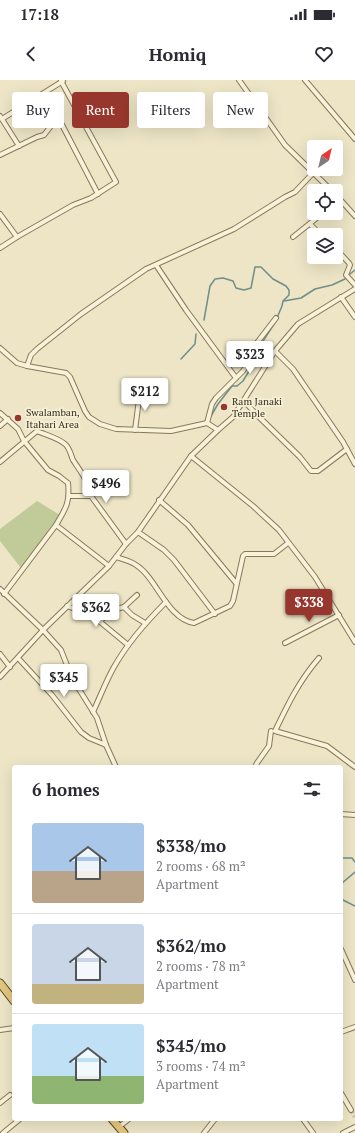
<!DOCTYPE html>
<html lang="en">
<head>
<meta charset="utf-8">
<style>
  body { margin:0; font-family:"PT Serif",serif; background:#f2f2f3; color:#2b2b33; height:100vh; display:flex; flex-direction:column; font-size:15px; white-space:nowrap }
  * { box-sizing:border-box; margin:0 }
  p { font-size:13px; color:#7c7c81 }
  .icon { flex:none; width:22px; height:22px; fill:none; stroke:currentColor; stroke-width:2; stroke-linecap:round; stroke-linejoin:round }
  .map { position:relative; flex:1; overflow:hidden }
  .drawer { position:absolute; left:12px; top:685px; width:331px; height:356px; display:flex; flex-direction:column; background:#fff; border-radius:4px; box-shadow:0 4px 16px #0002 }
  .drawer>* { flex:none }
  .top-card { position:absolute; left:12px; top:12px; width:331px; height:36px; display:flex; gap:8px }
  .needle { width:26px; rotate:35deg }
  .tools { position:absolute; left:307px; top:60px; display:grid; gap:8px }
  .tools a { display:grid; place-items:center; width:36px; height:36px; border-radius:4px; background:#fff; box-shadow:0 4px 16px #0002; font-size:20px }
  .price { position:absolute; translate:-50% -34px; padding:0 9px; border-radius:4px; background:#fff; color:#222; font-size:13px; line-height:26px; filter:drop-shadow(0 1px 2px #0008) }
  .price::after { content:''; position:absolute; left:50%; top:24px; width:12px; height:9px; margin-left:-6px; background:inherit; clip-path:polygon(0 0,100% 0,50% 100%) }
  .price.selected { background:#96362d; color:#fff }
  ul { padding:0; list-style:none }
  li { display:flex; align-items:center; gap:12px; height:100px; padding:0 20px }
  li+li { border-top:1px solid #e1e1e2 }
  li span { display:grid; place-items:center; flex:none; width:112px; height:80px; border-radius:4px; color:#555 }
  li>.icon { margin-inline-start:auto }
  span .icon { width:48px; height:48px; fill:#fffc; stroke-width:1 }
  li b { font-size:17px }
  h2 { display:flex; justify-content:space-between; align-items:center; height:48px; padding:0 20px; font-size:17px }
  .chip { padding:0 14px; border-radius:4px; background:#fff; box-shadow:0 4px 16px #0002; font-size:14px; line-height:36px }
  .chip.selected { background:#96362d; color:#fff }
  .status { display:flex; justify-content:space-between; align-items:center; height:28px; padding:0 20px; background:#fff; direction:ltr }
  .status svg { height:11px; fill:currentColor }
  header { display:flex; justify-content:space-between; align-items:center; height:52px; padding:0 20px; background:#fff; font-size:18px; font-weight:700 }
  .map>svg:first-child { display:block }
</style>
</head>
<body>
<div class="status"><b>17:18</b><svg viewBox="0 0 49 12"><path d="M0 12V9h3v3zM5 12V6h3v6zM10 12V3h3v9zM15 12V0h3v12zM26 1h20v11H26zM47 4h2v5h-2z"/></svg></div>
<header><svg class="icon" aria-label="back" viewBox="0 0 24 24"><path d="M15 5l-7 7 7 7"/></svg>Homiq<svg class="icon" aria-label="heart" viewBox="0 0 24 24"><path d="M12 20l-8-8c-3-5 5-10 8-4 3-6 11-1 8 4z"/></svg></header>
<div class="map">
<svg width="355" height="1053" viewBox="0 0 355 1053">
  <rect width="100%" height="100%" fill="#ede5c6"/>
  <path fill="#c1cb9a" d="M37 421 60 435 21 488 0 461V449Z"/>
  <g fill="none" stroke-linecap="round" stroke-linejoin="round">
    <g stroke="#6e8f8a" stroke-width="1.5">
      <path d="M350 194 355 190"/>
      <path d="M284 221 301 218 315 209 332 205 345 199"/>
      <path d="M204 240 210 206 215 199 223 198 233 201 236 208 244 210 251 208 255 187H261L273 199 286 206 289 210V215L283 221 282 226 277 238"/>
      <path d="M181 279 195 264 196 254"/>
      <path d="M211 336 218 324 232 306H237L243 301 252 286 256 272 276 241"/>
      <path d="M341 778H352L355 782"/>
      <path d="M341 804 355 792"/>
      <path d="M341 819 355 826"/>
    </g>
    <path stroke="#c9c0a5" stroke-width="4" stroke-dasharray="4 2" stroke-linecap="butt" d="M351 1030 355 1037"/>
    <defs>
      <g id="minor">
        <path d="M239 0 285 65 332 111"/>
        <path d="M305 0 355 59"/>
        <path d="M0 36 19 66"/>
        <path d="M2 39 63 1"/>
        <path d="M0 75 37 57 44 55 54 42 59 39 98 114"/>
        <path d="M336 115 355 136"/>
        <path d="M0 134 17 157"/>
        <path d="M310 144 321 155"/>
        <path d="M293 157 323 133"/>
        <path d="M0 168 17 157 73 125 91 118 116 102 61 1"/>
        <path d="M336 169 349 183 350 185 346 195 355 205"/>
        <path d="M156 185 186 230 236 298"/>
        <path d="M341 217 355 237"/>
        <path d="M0 268 17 283 27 286 66 293 70 297 85 331 89 337 100 344 116 349 171 351 207 343 218 350"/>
        <path d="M276 272 293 289 343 362 355 384"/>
        <path d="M27 286 31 275 37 269 81 234 146 189 234 149 285 117 295 112 313 93"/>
        <path d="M244 321 257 335 300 377 311 391H318L347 369"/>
        <path d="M0 333 18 349 24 361 48 390 59 396 68 403C70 423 66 428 56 445L4 514"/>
        <path d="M207 343 212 324 216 318 243 291 250 280 256 264 276 238"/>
        <path d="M0 346 8 339"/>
        <path d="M135 350 140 312"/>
        <path d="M191 376 253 426 279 450 315 497 355 562"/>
        <path d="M0 382 37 351C46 355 58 358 65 364 70 368 71 376 73 380 81 392 89 402 91 416"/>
        <path d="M69 416H91L126 464"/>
        <path d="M159 420 188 445 236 503"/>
        <path d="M56 445 109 486"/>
        <path d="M138 452 164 470 174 480 215 534"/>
        <path d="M116 477C122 479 131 481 136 485 157 498 167 539 194 543L230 526 233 521 243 476 245 474H274L288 463"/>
        <path d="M0 509 43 550 61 570 72 598 97 638 106 665 116 687"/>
        <path d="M67 526 93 536 128 565"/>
        <path d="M124 527 132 535 145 543"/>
        <path d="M100 541 112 530 124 527 137 515"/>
        <path d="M285 563 339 535"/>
        <path d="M0 574 10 587"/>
        <path d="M18 578 52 615 81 652 89 658 106 665"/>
        <path d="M319 578C299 601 288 624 275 651L327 666 355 687"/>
        <path d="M0 597 43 550 109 486 126 464 138 452 191 376 218 350 233 337 275 271 298 244 355 209"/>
        <path d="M93 632C100 617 106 601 114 587 128 562 146 542 166 522"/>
        <path d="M255 687 257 683 269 666 271 651"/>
        <path d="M341 734 355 735"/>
        <path d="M341 869 355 900"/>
        <path d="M0 950 14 948"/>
        <path d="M341 952 355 947"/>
        <path d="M341 1013 351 1030"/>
        <path d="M0 1023 10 1015"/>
        <path d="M303 1039 313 1053"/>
        <path d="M119 1047 129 1039"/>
        <path d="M3 1053 20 1039"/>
        <path d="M204 1053 215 1039"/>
        <path d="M343 1053 355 1047"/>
      </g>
      <g id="trunk">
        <path d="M0 903 14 921"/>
        <path d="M112 1039 124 1053"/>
      </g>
    </defs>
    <use href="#minor" stroke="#88785c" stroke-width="6"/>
    <use href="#trunk" stroke="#564530" stroke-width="9"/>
    <use href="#minor" stroke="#f8f2d9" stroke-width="4"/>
    <use href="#trunk" stroke="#e4c67c" stroke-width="7"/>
  </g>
  <g fill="#96362d" stroke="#f5efd5" stroke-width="1.5">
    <circle cx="224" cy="327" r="4"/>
    <circle cx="18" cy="338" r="4"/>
  </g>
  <g text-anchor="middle" stroke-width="3.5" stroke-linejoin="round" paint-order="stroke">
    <g font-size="10" fill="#392e1f" stroke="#f5efd5" text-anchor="start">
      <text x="232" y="325">Ram Janaki<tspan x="232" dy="12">Temple</tspan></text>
      <text x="26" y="336">Swalamban,<tspan x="26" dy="12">Itahari Area</tspan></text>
    </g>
  </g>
</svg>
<div class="tools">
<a><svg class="needle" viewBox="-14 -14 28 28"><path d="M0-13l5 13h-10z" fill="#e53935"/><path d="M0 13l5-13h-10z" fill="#7c7c81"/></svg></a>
<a><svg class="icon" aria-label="locate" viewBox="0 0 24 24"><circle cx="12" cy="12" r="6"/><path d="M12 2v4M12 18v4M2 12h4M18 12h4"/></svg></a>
<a><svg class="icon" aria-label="layers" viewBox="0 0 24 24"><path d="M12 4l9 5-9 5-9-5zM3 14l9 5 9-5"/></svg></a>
</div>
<b class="price" style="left:250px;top:295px">$323</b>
<b class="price" style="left:145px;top:332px">$212</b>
<b class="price" style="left:106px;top:424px">$496</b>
<b class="price selected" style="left:309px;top:543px">$338</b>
<b class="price" style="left:96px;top:548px">$362</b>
<b class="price" style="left:64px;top:618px">$345</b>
<div class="top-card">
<a class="chip">Buy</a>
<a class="chip selected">Rent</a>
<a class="chip">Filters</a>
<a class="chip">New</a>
</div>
<section class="drawer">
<h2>6 homes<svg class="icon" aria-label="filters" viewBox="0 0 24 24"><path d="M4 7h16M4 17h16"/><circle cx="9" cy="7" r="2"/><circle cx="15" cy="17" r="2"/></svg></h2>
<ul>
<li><span style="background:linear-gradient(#a9c7e8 60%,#b9a48a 0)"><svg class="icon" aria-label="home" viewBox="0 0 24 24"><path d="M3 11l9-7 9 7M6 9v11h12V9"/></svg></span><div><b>$338/mo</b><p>2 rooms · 68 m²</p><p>Apartment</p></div></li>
<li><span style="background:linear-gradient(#c9d6e8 75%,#c2b280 0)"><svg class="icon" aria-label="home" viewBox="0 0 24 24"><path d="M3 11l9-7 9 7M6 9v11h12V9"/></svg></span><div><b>$362/mo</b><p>2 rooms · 78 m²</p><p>Apartment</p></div></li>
<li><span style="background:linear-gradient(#bfe0f5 65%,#8fb573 0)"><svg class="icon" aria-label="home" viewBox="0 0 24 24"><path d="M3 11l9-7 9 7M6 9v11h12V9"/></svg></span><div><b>$345/mo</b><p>3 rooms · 74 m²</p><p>Apartment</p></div></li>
</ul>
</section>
</div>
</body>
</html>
